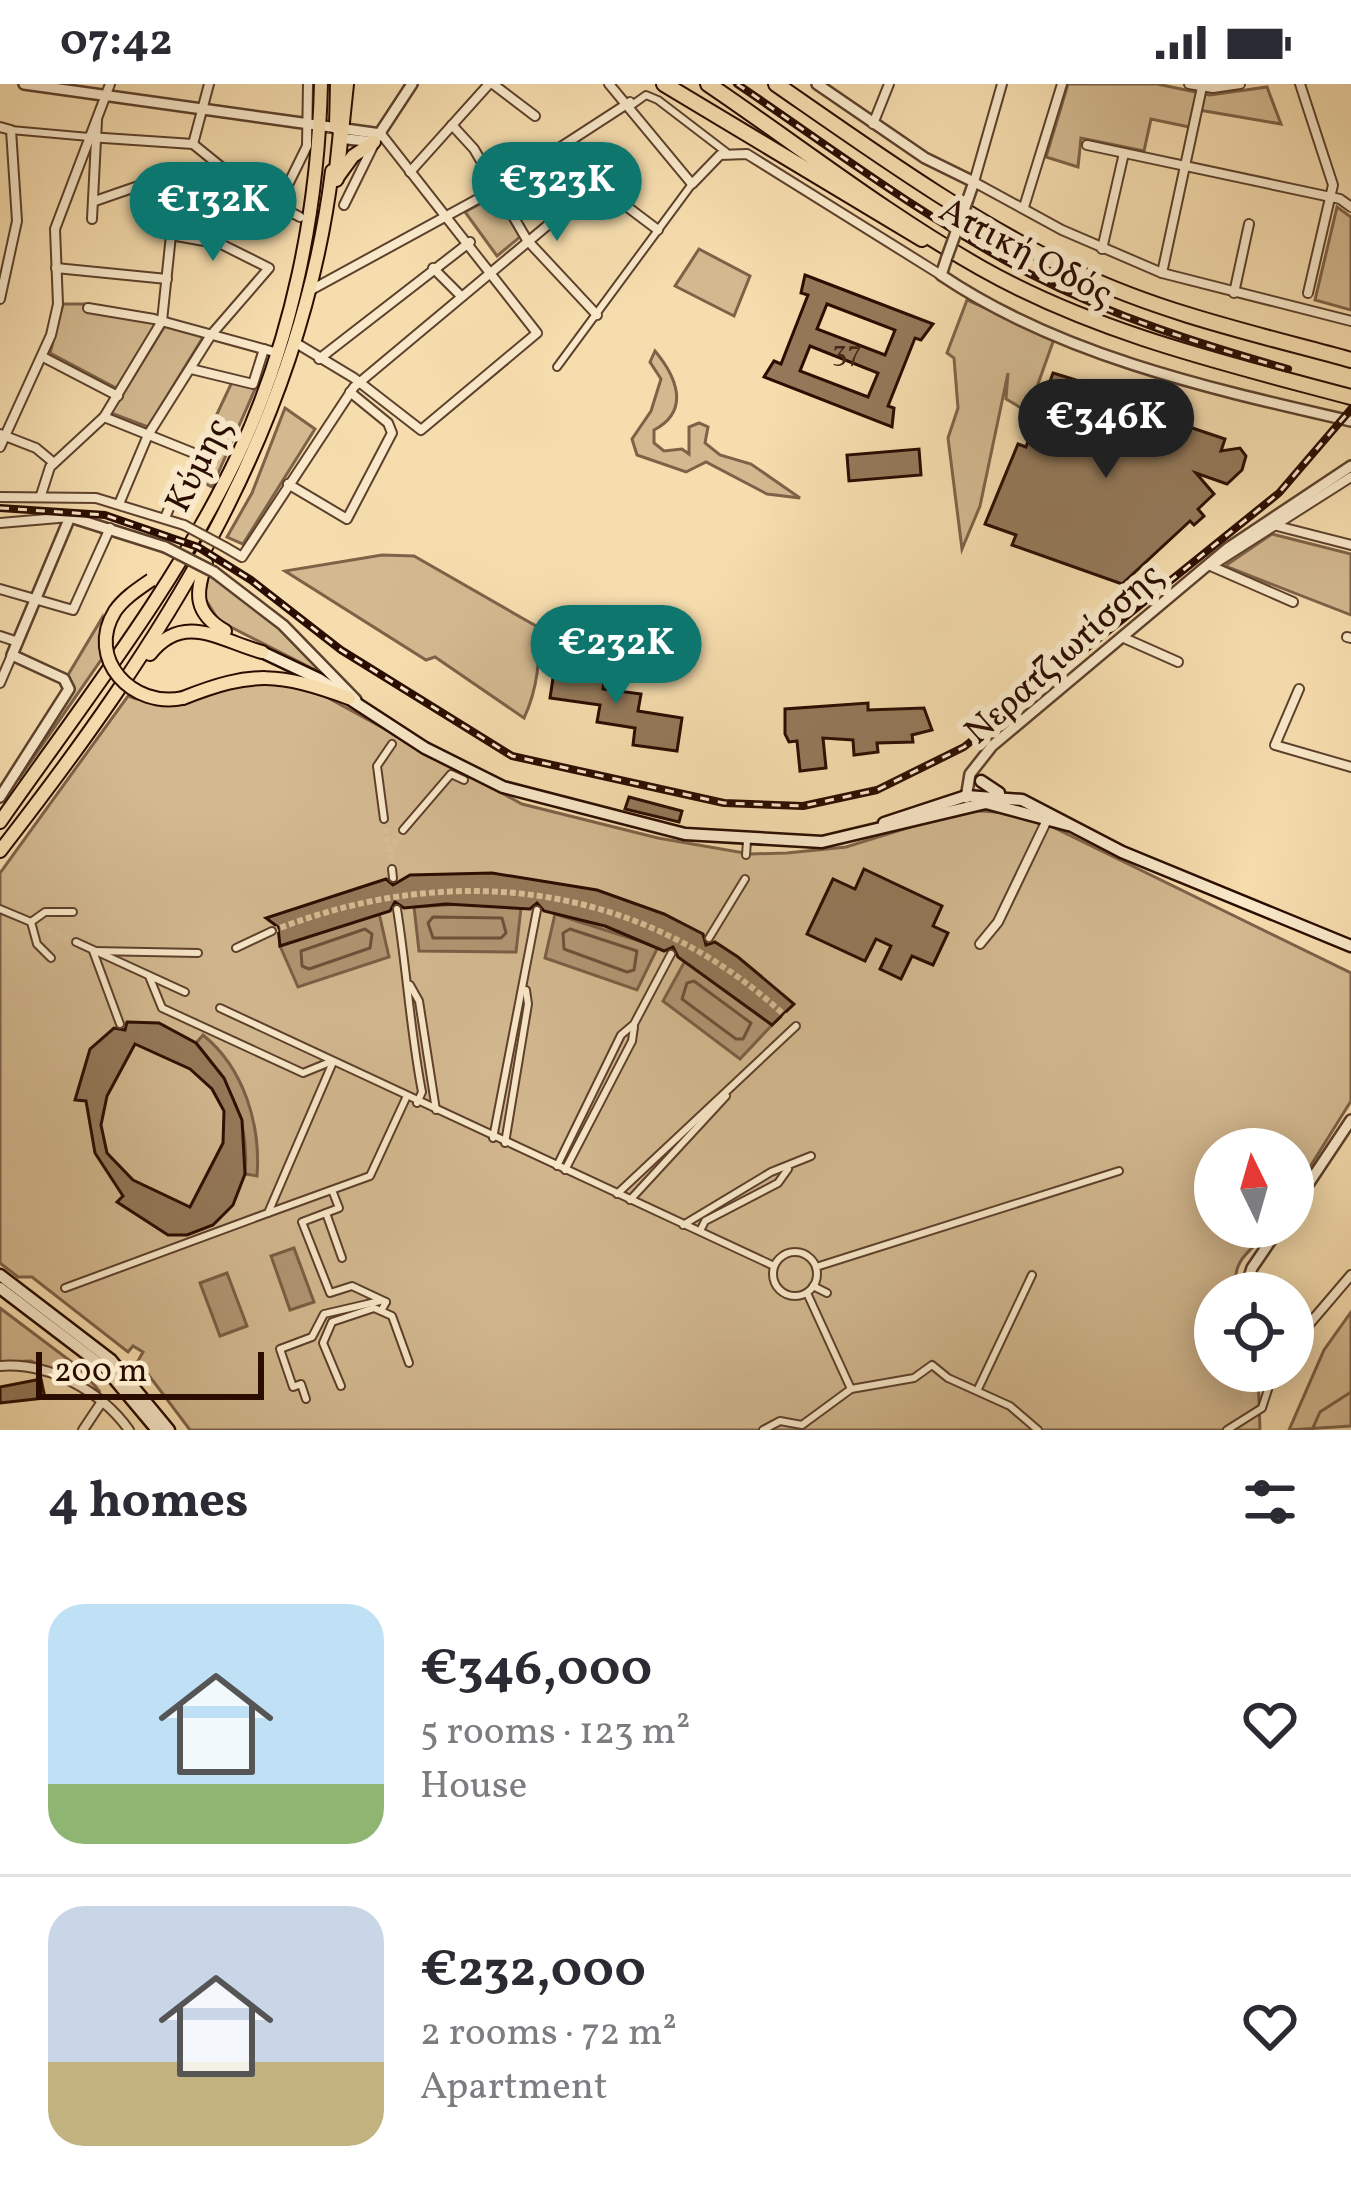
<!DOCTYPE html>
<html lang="en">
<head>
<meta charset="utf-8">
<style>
  body { margin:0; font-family:Vollkorn,serif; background:#f2f2f3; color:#2b2b33; height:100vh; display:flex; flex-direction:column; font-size:45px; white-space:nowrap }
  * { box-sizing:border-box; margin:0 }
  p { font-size:39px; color:#7c7c81 }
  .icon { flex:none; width:66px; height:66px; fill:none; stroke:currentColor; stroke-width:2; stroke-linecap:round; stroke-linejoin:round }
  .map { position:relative; height:1346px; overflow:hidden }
  .panel { display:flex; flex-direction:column; background:#fff; flex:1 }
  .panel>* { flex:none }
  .needle { width:78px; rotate:355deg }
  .controls { position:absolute; left:1194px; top:1044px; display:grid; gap:24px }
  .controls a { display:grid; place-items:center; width:120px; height:120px; border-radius:50%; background:#fff; box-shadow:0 6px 30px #0003; font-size:60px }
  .scale { position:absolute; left:36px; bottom:30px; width:228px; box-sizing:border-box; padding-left:12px; border:6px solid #2a0c00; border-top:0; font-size:33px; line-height:42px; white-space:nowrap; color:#2a0c00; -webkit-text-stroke:9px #f9e9ca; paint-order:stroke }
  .price { position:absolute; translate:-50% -102px; padding:0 27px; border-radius:42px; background:#0f766e; color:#fff; font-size:39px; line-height:78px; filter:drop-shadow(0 3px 6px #0008) }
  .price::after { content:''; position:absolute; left:50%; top:72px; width:36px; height:27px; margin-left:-18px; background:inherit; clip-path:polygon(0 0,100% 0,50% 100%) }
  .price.current { background:#222; color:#fff }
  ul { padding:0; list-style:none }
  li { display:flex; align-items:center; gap:36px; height:300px; padding:0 48px }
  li+li { border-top:3px solid #e1e1e2 }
  li span { display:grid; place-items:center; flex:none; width:336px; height:240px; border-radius:36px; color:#555 }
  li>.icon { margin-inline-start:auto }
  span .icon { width:144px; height:144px; fill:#fffc; stroke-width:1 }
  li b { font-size:51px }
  h2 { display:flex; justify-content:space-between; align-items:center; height:144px; padding:0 48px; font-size:51px }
  .status { display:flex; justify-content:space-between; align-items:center; height:84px; padding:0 60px; background:#fff; direction:ltr }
  .status svg { height:33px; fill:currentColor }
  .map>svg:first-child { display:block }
</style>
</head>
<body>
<div class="status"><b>07:42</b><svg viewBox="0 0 49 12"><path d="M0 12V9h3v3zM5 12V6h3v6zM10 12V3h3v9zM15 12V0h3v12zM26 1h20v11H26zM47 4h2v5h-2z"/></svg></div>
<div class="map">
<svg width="1351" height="1346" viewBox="0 0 1351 1346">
  <rect width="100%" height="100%" fill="#f6ddae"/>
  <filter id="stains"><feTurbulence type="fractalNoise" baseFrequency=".00167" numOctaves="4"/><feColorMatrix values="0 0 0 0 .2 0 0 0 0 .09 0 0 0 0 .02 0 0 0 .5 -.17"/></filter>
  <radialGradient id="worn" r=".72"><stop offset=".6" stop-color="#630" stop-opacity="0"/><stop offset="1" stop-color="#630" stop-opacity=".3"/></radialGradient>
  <g fill="#d3b990" stroke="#7e6248" stroke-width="3">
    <path d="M1068 0H1157L1210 11 1267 3 1281 40 1193 25 1189 43 1151 35 1144 67 1081 54 1078 83 1046 73Z"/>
    <path d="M496 111 520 153 497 172 465 128Z"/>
    <path d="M1337 123 1351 133V226L1315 216Z"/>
    <path d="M699 165 750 192 734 232 675 202Z"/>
    <path d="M967 216 1054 255 1028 328 1006 315 1008 289 980 422 962 465 948 354 958 324 954 274 947 269Z"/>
    <path d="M63 220H84L85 226 157 239 118 305 50 269Z"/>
    <path d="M166 240 205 250 148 343 111 329Z"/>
    <path d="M655 267C675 291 692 326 654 346V359L664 367 682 365 689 370V343L699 339 708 343 705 359 720 371 751 380 800 414 767 410 706 378 686 388 637 371 632 355 651 327 661 295 650 278Z"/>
    <path d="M232 298 256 303 212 403 187 390 196 373 207 377 212 369 201 364Z"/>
    <path d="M285 324 315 345 243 460 227 453 252 409Z"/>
    <path d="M1272 450 1351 470V531L1225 482Z"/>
    <path d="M382 471 414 472 536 542C542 572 537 606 524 634L435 573 426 576 285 487Z"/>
    <path d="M209 489 282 546 331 594 219 537 204 513Z"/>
    <path d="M102 534 103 573 18 696 73 606 68 591Z"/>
    <path d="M256 595 310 604 522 720 658 754 750 770 787 769 846 763 965 726 1026 730 1351 889V1017L1293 1110V1065H1215V1143H1273C1252 1168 1232 1171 1235 1209H1215V1287H1239L1240 1296 1258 1289 1260 1346H190L138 1277 143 1268 133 1262 128 1268 32 1193H18L0 1179V789L128 612C172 629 213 608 256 595Z"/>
    <path d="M0 1224 81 1285 100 1308 31 1277 0 1278Z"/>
    <path d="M1351 1228V1342L1289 1346 1324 1266Z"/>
  </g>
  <g fill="#b19673" stroke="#7b5f45" stroke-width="3">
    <path d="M462 820 521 824 516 868 419 867 414 823Z"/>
    <path d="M379 829 389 873 298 903 280 862Z"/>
    <path d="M555 830 658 863 637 906 545 874Z"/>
    <path d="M685 877 772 941 740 975 663 917Z"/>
    <path d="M203 951C244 984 261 1041 257 1092L245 1090C250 1037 230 999 196 959Z"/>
    <path d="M294 1164 314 1218 290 1226 271 1172Z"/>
    <path d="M227 1189 247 1242 220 1252 200 1199Z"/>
  </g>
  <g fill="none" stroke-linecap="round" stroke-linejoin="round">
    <g stroke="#6e513a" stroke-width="3">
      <path d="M433 833 502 834 506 849 501 854H433L428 839Z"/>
      <path d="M365 845 372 850 370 864 309 885 302 882 301 867Z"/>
      <path d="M570 845 637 867 634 886 627 888 564 865 563 849Z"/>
      <path d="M694 897 751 939 743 955H736L682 915 687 899Z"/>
    </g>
    <path stroke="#7b5f45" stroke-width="3" d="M1312 1346 1320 1328 1351 1308"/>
  </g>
  <g fill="#94795a" stroke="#2a0c00" stroke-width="3" fill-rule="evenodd">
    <path d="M805 191 933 240 921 256 915 254 888 322 894 324 892 343 764 293 774 277 781 280 808 211 801 209ZM827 220 895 246 885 271 817 245ZM810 262 878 289 868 313 800 287Z"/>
    <path d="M1053 289 1115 308 1112 317 1225 355 1221 367 1240 364 1246 372 1242 386 1227 400 1196 389 1214 410 1198 425 1204 432 1194 441 1190 437 1122 500 1012 461 1016 451 985 440 1018 360 1026 363Z"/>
    <path d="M919 365 921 391 849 397 847 371Z"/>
    <path d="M555 581 605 588 603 605 641 610 638 627 682 634 677 667 633 661 635 644 597 638 600 621 550 614Z"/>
    <path d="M868 619V626L924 624 932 646 912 651 913 658 877 659 878 668 854 671 853 656 823 654 826 684 800 687 797 657 789 658 785 650V625Z"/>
    <path d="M629 713 682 727 679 738 625 725Z"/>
    <path d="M864 785 942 822 933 842 948 849 933 881 912 872 901 895 880 885 891 862 876 855 865 877 807 850 833 795 855 805Z"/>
    <path d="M492 789 597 806 664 830 703 850 706 861 715 858 738 873 794 920 772 941 678 873 673 863 664 867 605 842 544 827 537 819 530 825 446 820 404 824 395 818 390 827 280 862 278 843 266 834 386 795 393 801 410 791Z"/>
    <path d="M127 938 159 939 196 959 224 994 242 1036 245 1090 233 1121 213 1141 187 1151H168L117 1118 123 1112 95 1069 86 1017 75 1016 90 965 114 944 125 946ZM135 960 190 985 212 1005 224 1027 223 1059 190 1123 133 1096 107 1069 101 1041 107 1012Z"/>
    <path d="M41 1295 45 1314 0 1319V1303Z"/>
  </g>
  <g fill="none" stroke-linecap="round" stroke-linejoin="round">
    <g stroke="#d7be94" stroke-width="6" stroke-dasharray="6 3" stroke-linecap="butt">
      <path d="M384 735 392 785"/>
      <path d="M389 768 403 746"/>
      <path d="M31 838 76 858"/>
      <path d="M272 847C458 773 651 800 796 942"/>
    </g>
    <path stroke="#d7be94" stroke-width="9" stroke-dasharray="9 4.5" stroke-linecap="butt" d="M1247 1294 1249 1346"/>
    <defs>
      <g id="pedestrian">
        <path d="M632 21 646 11 658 16 726 68"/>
        <path d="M11 46 89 53"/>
        <path d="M557 283 692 100"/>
        <path d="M384 735 377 682 392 660"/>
        <path d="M403 746 451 690 464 696"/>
        <path d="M746 771 747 757"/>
        <path d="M392 785 393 794"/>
        <path d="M0 825 31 838"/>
        <path d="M397 825C407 887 410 946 422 1008L417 1019"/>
        <path d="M709 854 745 795"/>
        <path d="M76 858 185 908"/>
        <path d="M236 864 272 847"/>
        <path d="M51 874 37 860 31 838 45 828H73"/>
        <path d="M149 892 162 924 303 989 330 978"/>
        <path d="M410 901 419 917 436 1026"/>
        <path d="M220 924 774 1182"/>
        <path d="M120 940 93 867 198 869"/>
        <path d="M493 1054 537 826"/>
        <path d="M505 1059 528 920 526 906"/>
        <path d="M557 1082 621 951 634 940 671 870"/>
        <path d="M565 1086 632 957 634 943"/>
        <path d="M332 1106 339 1124 302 1138 330 1209 352 1202 386 1218"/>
        <path d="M617 1110 796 942"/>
        <path d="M630 1116 726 1012"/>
        <path d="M268 1129 370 1092 406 1014"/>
        <path d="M326 1129 342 1174"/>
        <path d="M683 1141 771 1088 811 1072"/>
        <path d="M700 1147 705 1137 778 1099 788 1085"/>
        <circle cx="795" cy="1190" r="22"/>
        <path d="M816 1183 1119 1087"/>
        <path d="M813 1202 827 1209"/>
        <path d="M65 1204 268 1129 333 978"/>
        <path d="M807 1209 851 1305"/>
        <path d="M381 1227 392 1232 409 1279"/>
        <path d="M341 1302 323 1259 332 1238 374 1224 381 1227 386 1218"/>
        <path d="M978 1305 1032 1191"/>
        <path d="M306 1315 301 1300 293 1303 280 1265 312 1253 324 1230 380 1217"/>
        <path d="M763 1346 780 1337 802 1341 851 1305 914 1294 932 1281 948 1294 1010 1322 1038 1346"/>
        <path d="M1227 1346 1262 1324 1274 1287"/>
      </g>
      <g id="minor">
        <path d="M493 0 535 32"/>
        <path d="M609 0 692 100 720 71 747 70 941 191"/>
        <path d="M1002 0 974 98 1062 146 1162 189 1351 237"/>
        <path d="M1189 0 1213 4 1240 0"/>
        <path d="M1300 0 1333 101 1308 209"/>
        <path d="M873 40 889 0"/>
        <path d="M452 41 474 65 527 156 597 231"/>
        <path d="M0 43 11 46 17 137 0 215"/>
        <path d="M89 53 193 60 251 107 300 133"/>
        <path d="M193 60 209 0"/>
        <path d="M1087 61 1340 115 1351 123"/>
        <path d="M410 88 489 0"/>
        <path d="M278 121 307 62 308 0"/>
        <path d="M344 121 374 60"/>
        <path d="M1024 123 1062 0"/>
        <path d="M92 135 97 36"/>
        <path d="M1102 165 1124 69"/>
        <path d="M56 184 167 195"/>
        <path d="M433 184 460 211"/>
        <path d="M1162 189 1202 3"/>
        <path d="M311 206 496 105 630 18"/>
        <path d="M1234 209 1249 140"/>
        <path d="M88 224 154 235 278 269"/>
        <path d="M296 259 354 294 421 346 537 249 381 50"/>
        <path d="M43 273 118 312"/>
        <path d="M319 275 470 158"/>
        <path d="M191 285 253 300 264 265"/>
        <path d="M104 333 196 370"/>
        <path d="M0 350 36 364 54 379"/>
        <path d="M0 363 51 251 58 220 55 145 110 0"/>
        <path d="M288 400 347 435 392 349 388 339 350 308"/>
        <path d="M41 411 50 383 104 333 162 237 171 151 184 95 173 90 95 117"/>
        <path d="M0 413 96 414 184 441"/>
        <path d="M119 420 148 351 211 251 269 184 221 160 171 151"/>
        <path d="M165 434 182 393"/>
        <path d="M0 439 70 433"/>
        <path d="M1277 442 1351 461"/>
        <path d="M225 463 242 473 354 303 597 100 658 146"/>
        <path d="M1211 482 1351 393"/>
        <path d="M1213 483 1293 518"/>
        <path d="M0 505 73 526 110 444"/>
        <path d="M0 552 18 558"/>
        <path d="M1347 553 1351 554"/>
        <path d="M1124 554 1178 578"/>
        <path d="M0 599 12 571"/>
        <path d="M1299 605 1275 661 1351 683"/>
        <path d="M980 860 998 838 1047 736"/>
        <path d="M1293 1259 1351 1191"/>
        <path d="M0 1282C49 1278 101 1307 129 1346"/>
        <path d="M83 1346 103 1316"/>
      </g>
      <g id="tertiary">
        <path d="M24 0 381 50"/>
        <path d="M817 0 925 74 974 98 968 115"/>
        <path d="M339 54 374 58 412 0"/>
        <path d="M947 173 941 191C1061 272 1212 305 1351 337"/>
        <path d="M214 488 283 541 356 616"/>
        <path d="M0 713 69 605 64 595 12 571 70 433 165 463"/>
        <path d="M966 714 970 690 992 662 1228 464 1351 382"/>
        <path d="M1293 1123 1351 1036"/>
        <path d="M1244 1209 1252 1184 1280 1143"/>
        <path d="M1247 1287V1294"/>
      </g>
      <g id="secondary">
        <path d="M262 568 319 595 425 664 503 703 685 750 822 758 986 719 1068 741"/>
        <path d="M981 697 999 709"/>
        <path d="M884 739 966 712 1022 716 1122 768 1351 862"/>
        <path d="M0 1191 111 1276 169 1346"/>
        <path d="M0 1204 105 1284 157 1346"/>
      </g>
      <g id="primary">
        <path d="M336 43 337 0"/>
        <path d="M337 94 353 72 374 58"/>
        <path d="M206 479C195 509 194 529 225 547"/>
        <path d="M150 570C184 527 221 557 262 568"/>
        <path d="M183 614C253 586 279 589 349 614"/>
        <path d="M0 738C81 622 178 499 238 371 292 256 318 127 321 0"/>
        <path d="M0 767C160 561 299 352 332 87"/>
      </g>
      <g id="motorway">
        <path d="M664 0 922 155"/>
        <path d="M708 0C798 61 886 130 981 184 1096 249 1224 279 1351 313"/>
        <path d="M776 0C874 68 971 138 1080 190 1165 230 1260 251 1351 276"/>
        <path d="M336 95 346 0"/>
      </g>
    </defs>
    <use href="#pedestrian" stroke="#5d402c" stroke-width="10"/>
    <use href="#minor" stroke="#5d402c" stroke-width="12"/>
    <use href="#tertiary" stroke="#5d402c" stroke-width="14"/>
    <use href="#secondary" stroke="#2a0c00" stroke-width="15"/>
    <use href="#primary" stroke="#2a0c00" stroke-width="16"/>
    <use href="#motorway" stroke="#2a0c00" stroke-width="18"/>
    <use href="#pedestrian" stroke="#f9e9ca" stroke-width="6"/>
    <use href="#minor" stroke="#f9e9ca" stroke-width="8"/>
    <use href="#tertiary" stroke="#f9e9ca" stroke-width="9"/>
    <use href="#secondary" stroke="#f9e9ca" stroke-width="10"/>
    <use href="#primary" stroke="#f6ddae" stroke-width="12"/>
    <use href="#motorway" stroke="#f6ddae" stroke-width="14"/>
    <defs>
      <g id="rail">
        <path d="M737 0C833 65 927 136 1030 190 1112 232 1199 260 1288 285"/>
        <path d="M0 424 105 431 198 463 251 496 341 566 512 672 724 719 803 722 877 706 964 663 1279 409 1351 325"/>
      </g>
    </defs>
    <use href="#rail" stroke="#2a0c00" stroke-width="8"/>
    <use href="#rail" stroke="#f9e9ca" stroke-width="3" stroke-dasharray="9" stroke-linecap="butt"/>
    <defs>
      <path id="minor-bridge" d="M184 441 225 463"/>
      <g id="tertiary-bridge">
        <path d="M947 173 968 115"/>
        <path d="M165 463 214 488"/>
      </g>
      <path id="primary-bridge" d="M151 496C138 505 124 514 115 527 85 575 133 625 183 614"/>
    </defs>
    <use href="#minor-bridge" stroke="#5d402c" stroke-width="12" stroke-linecap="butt"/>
    <use href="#tertiary-bridge" stroke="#5d402c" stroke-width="14" stroke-linecap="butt"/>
    <use href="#primary-bridge" stroke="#2a0c00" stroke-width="16" stroke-linecap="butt"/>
    <use href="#minor-bridge" stroke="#f9e9ca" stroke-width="8"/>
    <use href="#tertiary-bridge" stroke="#f9e9ca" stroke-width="9"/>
    <use href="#primary-bridge" stroke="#f6ddae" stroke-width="12"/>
  </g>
  <g text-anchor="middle" stroke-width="12" stroke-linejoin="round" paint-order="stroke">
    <g font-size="30" fill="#442716">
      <text x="847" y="277">37</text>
    </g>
    <g font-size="36" fill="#2a0c00" stroke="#f9e9ca">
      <text transform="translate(1027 166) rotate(28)" y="13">Αττική Οδός</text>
      <text transform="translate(196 380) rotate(-63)" y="13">Κύμης</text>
      <text transform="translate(1062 568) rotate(-42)" y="13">Νερατζιωτίσσης</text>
    </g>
  </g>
  <rect width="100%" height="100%" filter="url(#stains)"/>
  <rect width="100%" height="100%" fill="url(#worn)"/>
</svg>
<div class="controls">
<a><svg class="needle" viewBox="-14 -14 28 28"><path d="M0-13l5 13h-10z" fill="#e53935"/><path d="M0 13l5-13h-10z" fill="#7c7c81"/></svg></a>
<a><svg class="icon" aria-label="locate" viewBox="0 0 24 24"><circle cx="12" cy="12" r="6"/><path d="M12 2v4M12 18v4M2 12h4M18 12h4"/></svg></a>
</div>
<div class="scale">200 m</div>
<b class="price" style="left:557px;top:160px">€323K</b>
<b class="price" style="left:213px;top:180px">€132K</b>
<b class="price current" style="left:1106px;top:397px">€346K</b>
<b class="price" style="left:616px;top:623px">€232K</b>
</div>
<section class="panel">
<h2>4 homes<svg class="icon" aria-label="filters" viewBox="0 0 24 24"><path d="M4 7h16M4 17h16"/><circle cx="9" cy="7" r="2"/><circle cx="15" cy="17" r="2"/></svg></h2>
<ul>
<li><span style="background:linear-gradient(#bfe0f5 75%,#8fb573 0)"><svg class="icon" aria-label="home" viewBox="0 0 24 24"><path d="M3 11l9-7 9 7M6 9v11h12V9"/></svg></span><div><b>€346,000</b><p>5 rooms · 123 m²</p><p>House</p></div><svg class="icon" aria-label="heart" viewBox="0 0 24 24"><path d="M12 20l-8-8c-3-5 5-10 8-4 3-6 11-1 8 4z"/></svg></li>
<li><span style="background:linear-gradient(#c9d6e8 65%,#c2b280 0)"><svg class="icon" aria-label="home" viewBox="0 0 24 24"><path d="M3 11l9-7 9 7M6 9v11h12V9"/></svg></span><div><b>€232,000</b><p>2 rooms · 72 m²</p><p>Apartment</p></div><svg class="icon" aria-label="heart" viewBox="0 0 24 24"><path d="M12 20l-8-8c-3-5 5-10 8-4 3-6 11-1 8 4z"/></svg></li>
</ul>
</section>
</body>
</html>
